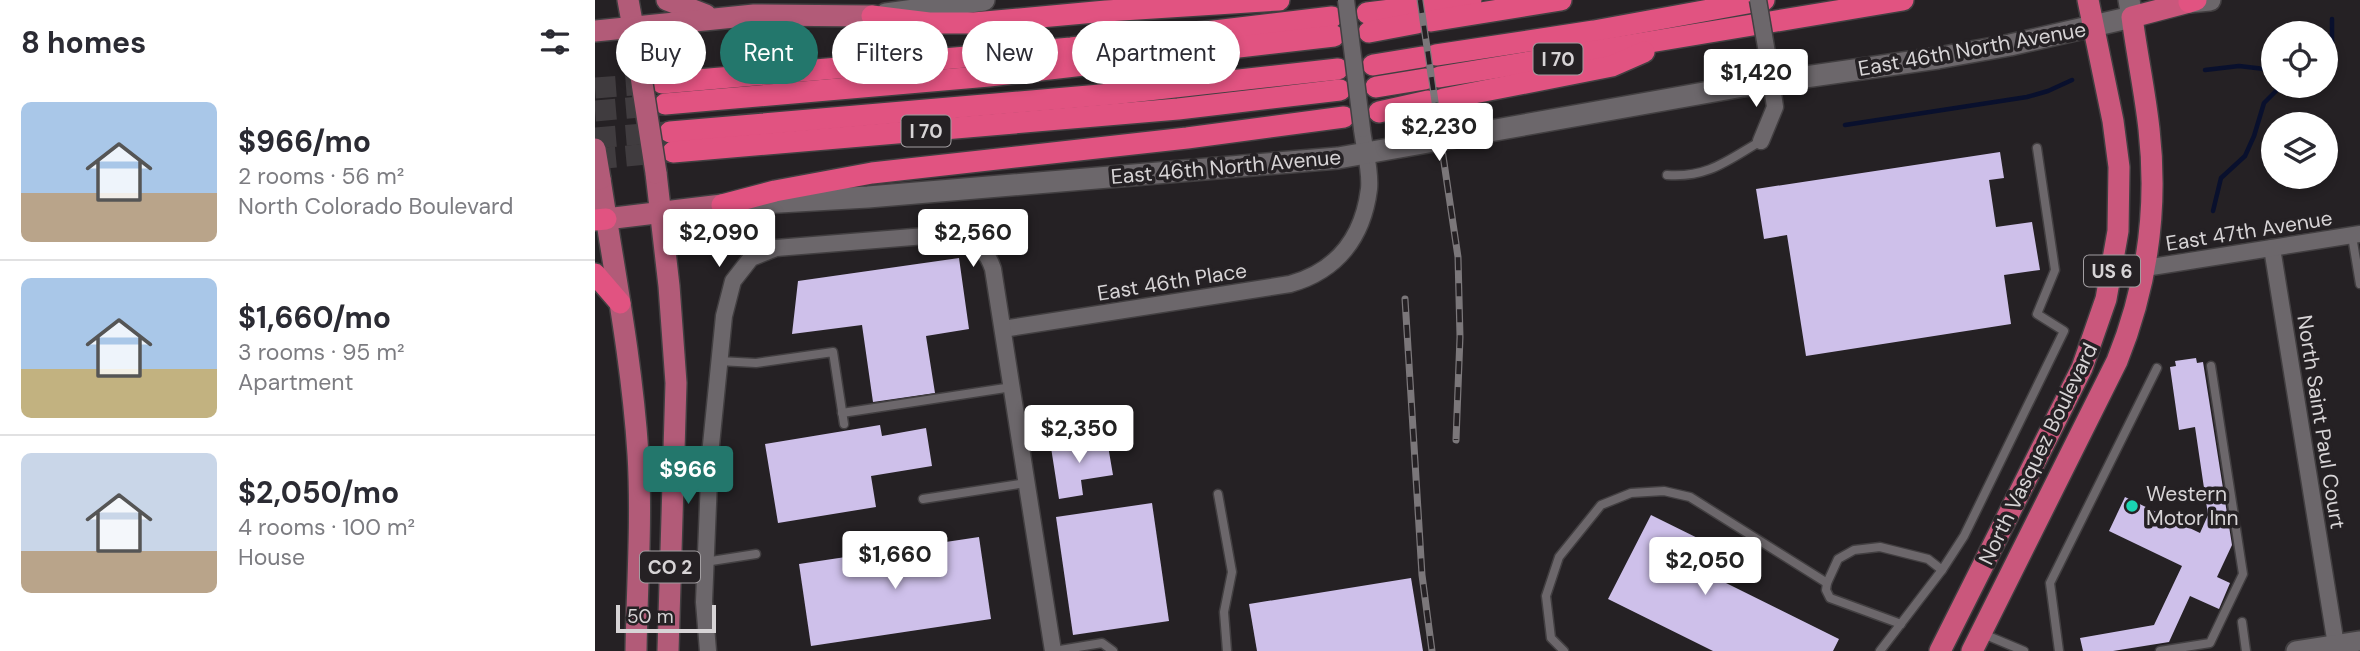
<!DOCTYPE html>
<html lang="en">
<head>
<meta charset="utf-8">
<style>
  body { margin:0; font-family:"DM Sans",sans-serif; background:#f7f7f7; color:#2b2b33; height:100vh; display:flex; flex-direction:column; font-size:26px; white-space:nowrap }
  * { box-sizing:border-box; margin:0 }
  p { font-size:23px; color:#7c7c81 }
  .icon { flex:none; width:38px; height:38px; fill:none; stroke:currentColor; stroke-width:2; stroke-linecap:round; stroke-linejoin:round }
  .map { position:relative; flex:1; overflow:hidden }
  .sheet { display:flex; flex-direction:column; background:#fff; width:595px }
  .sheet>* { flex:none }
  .top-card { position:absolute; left:21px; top:21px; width:665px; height:63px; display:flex; gap:14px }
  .fabs { position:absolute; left:1666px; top:21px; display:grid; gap:14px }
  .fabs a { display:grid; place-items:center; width:77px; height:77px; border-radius:50%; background:#fff; box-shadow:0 4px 10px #0003; font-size:35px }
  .scale { position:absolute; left:21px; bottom:18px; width:100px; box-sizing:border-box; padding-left:7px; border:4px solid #d7d4d6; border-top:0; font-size:19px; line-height:24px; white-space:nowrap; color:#d7d4d6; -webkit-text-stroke:5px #252124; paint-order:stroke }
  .price { position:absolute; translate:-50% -60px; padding:0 16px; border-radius:7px; background:#fff; color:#222; font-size:23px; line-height:46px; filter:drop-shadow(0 2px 4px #0008) }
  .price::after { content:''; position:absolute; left:50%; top:42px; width:21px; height:16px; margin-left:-10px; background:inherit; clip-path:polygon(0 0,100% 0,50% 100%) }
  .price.on { background:#23776c; color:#fff }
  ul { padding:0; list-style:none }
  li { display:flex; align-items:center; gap:21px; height:175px; padding:0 21px }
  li+li { border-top:2px solid #e1e1e2 }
  li span { display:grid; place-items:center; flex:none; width:196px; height:140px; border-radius:10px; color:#555 }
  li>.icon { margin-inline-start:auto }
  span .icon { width:84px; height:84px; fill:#fffc; stroke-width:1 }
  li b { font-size:30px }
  h2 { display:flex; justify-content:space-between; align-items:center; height:84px; padding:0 21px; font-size:30px }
  .tag { padding:0 24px; border-radius:32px; background:#fff; box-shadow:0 4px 10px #0003; font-size:24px; line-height:63px }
  .tag.on { background:#23776c; color:#fff }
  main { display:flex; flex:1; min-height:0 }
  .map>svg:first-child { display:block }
</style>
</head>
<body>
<main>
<section class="sheet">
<h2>8 homes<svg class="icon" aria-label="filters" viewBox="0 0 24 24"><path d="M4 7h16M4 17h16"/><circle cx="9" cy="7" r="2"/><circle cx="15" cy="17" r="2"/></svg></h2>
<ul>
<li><span style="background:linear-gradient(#a9c7e8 65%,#b9a48a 0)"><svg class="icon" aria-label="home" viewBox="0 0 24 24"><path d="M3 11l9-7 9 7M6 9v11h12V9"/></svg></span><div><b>$966/mo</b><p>2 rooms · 56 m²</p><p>North Colorado Boulevard</p></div></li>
<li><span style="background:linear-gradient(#a9c7e8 65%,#c2b280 0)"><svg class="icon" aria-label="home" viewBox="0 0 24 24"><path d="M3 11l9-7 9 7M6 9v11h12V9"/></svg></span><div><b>$1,660/mo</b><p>3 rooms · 95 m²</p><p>Apartment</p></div></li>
<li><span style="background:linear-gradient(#c9d6e8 70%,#b9a48a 0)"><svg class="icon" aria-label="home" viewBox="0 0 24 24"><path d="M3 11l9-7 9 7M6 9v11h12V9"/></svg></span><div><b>$2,050/mo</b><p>4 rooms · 100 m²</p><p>House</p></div></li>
</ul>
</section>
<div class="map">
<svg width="1765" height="651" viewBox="0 0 1765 651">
  <rect width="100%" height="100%" fill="#252124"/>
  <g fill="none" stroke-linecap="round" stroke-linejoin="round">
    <g stroke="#09102d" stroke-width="4.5">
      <path d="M1731 54 1737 48V19"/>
      <path d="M1610 70 1644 66 1678 70"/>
      <path d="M1250 125 1432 97 1453 91 1477 80"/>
      <path d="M1618 211 1626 178 1650 156 1659 136 1669 103 1686 86"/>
    </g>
  </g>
  <g fill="#cec0ea">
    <path d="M1405 152 1409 178 1394 180 1401 227 1437 222 1445 270 1409 275 1416 324 1211 356 1192 235 1169 239 1161 189Z"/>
    <path d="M364 258 374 329 331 336 340 393 278 402 267 325 197 334 203 281Z"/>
    <path d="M1601 358 1602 363 1608 362 1637 545 1622 577 1635 583 1624 609 1595 596 1574 642 1518 651H1488L1485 638 1559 625 1587 566 1514 531 1530 497 1605 533 1613 515 1600 427 1584 430 1575 367 1581 366 1580 361Z"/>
    <path d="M285 425 287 436 331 428 337 466 276 476 281 507 183 523 170 444Z"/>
    <path d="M477 437 479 446 512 440 518 475 486 480 488 495 464 499 455 441Z"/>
    <path d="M557 503 574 621 478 635 461 517Z"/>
    <path d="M1056 515 1143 558 1131 583 1244 639 1238 651H1118L1013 599Z"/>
    <path d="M384 537 396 619 216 646 204 564Z"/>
    <path d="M816 578 828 651H662L654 604Z"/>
  </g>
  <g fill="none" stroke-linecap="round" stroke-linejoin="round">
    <g stroke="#403c3f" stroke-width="21" stroke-dasharray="21 10" stroke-linecap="butt">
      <path d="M0 88 65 83"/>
      <path d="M0 111 68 105"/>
      <path d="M0 138 71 132"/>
      <path d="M0 159 75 152"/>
    </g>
    <defs>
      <g id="service">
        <path d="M1072 175C1113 178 1133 160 1166 141"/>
        <path d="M1757 236 1765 284"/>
        <path d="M124 361 161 363 238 352 249 424"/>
        <path d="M247 413 417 387"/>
        <path d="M623 494 637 572 629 612 632 651"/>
        <path d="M328 499 431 483"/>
        <path d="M110 562 161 554"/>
        <path d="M1647 622 1651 651"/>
        <path d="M1306 624 1235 598 1231 590 1232 583 1243 559 1259 550 1285 547 1333 559 1347 570"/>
        <path d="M1386 633 1429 651"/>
        <path d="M459 651 507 643 518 651"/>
        <path d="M969 651 956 638 951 596 964 557 1006 505 1036 493 1069 491 1095 497 1232 583"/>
        <path d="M1285 651 1347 570 1369 536 1469 331 1442 314 1460 270 1442 148"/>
        <path d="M1464 651 1455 583 1562 368"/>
        <path d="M1565 651 1615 643 1648 574 1616 366"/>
      </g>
      <g id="minor">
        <path d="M1166 141 1180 107 1172 53"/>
        <path d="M1677 248 1741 645"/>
        <path d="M1550 268 1765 234"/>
        <path d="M408 329 695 284C742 271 768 237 774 189 776 170 769 148 767 129"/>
        <path d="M113 651 109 602 115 455 129 316 138 281 156 258 181 248 343 235C370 235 389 242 398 269L458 651"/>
      </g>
      <path id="tertiary" d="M1701 651 1765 641"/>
      <g id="secondary">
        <path d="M1594 2 1615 0"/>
        <path d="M291 14 389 0"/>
        <path d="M147 204 273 197 743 158 1148 86 1343 58 1415 45 1537 17 1534 0"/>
      </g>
      <g id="primary">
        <path d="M33 0 40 38"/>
        <path d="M72 0 111 15"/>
        <path d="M0 31 159 15 277 16"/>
        <path d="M61 173 74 286 81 383 73 651"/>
        <path d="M5 179C19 270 37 361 43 454 47 520 42 585 41 651"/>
        <path d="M11 219 127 205"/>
      </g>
      <g id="trunk">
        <path d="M1345 651 1487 368 1511 299 1523 231 1524 167 1518 121 1493 0"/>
        <path d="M1377 651 1522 361C1552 287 1563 209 1554 129 1550 92 1542 55 1537 17L1594 2"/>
      </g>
      <g id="motorway">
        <path d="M1594 2 1601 0"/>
        <path d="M833 5 876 0"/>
        <path d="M772 13 819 7"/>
        <path d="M277 16 334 23H379L511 11 684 0"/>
        <path d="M836 21 966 0"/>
        <path d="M774 32 822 23"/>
        <path d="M841 55 999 31 1169 0"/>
        <path d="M778 65 827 57"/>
        <path d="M844 77 1308 0"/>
        <path d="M67 83 476 48 737 17"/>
        <path d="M781 87 830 79"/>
        <path d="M848 99 1017 66 1049 52"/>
        <path d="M70 104 394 76 739 36"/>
        <path d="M784 112 833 101"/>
        <path d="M75 132 517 94 743 69"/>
        <path d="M78 152 583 109 745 90"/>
        <path d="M127 205 180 191 277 173 592 138 749 117"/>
        <path d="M0 220 11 219"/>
        <path d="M0 274 25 303"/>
      </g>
    </defs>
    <use href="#service" stroke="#423f41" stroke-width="11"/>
    <use href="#minor" stroke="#423f41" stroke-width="19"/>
    <use href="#tertiary" stroke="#423f41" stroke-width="23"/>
    <use href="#secondary" stroke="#423f41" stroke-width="24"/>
    <use href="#primary" stroke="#423f41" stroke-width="24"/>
    <use href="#trunk" stroke="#423f41" stroke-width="24"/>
    <use href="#motorway" stroke="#423f41" stroke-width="24"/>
    <use href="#service" stroke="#6c676b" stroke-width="8"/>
    <use href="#minor" stroke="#6c676b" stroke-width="16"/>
    <use href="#tertiary" stroke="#6c676b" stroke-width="19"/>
    <use href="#secondary" stroke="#6c676b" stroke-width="21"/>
    <use href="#primary" stroke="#b25b78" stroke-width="21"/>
    <use href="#trunk" stroke="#ca577c" stroke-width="21"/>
    <use href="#motorway" stroke="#e15381" stroke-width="21"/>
    <defs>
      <g id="rail">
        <path d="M825 0 863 257 865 337 861 440"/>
        <path d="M810 299 827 575 837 651"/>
      </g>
    </defs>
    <use href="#rail" stroke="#7b777a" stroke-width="7"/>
    <use href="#rail" stroke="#252124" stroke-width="4.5" stroke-dasharray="13" stroke-linecap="butt"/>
    <defs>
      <g id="minor-bridge">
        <path d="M751 0 767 129"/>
        <path d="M1163 0 1172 53"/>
      </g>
      <g id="primary-bridge">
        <path d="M42 51 61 173"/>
        <path d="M0 149 5 179"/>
      </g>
    </defs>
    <use href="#minor-bridge" stroke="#423f41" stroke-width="19" stroke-linecap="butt"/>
    <use href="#primary-bridge" stroke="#423f41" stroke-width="24" stroke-linecap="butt"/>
    <use href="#minor-bridge" stroke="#6c676b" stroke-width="16"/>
    <use href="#primary-bridge" stroke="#b25b78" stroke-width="21"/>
  </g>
  <circle fill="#1ad5b2" stroke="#252124" stroke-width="2.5" cx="1537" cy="506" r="7"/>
  <g text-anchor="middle" stroke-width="7" stroke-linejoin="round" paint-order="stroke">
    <g fill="#252124" stroke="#a29ea1" stroke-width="2">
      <rect x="938.5" y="43.5" width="49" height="31" rx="5"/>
      <rect x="306.5" y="115.5" width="49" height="31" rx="5"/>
      <rect x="1489" y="255.5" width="56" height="31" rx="5"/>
      <rect x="45" y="551.5" width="60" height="31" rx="5"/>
    </g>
    <g font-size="19" font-weight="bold" fill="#d7d4d6">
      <text x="963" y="66">I 70</text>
      <text x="331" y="138">I 70</text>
      <text x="1517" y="278">US 6</text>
      <text x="75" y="574">CO 2</text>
    </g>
    <g font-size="21" fill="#d7d4d6" stroke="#252124">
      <text transform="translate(1377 49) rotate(-10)" y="7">East 46th North Avenue</text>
      <text transform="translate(631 167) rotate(-5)" y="7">East 46th North Avenue</text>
      <text transform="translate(1654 231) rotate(-9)" y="7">East 47th Avenue</text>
      <text transform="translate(577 282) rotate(-9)" y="7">East 46th Place</text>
      <text transform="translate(1726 422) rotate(81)" y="7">North Saint Paul Court</text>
      <text transform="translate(1443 454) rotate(-64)" y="7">North Vasquez Boulevard</text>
    </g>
    <g font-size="21" fill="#d7d4d6" stroke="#252124" text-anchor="start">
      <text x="1551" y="501">Western<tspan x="1551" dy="24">Motor Inn</tspan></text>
    </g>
  </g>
</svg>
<div class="fabs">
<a><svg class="icon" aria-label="locate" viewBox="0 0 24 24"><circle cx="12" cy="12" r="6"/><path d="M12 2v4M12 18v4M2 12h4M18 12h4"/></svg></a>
<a><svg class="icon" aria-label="layers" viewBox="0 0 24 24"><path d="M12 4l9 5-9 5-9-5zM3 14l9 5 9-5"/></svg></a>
</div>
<div class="scale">50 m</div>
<b class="price" style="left:1161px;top:109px">$1,420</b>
<b class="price" style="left:844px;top:163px">$2,230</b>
<b class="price" style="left:124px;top:269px">$2,090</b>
<b class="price" style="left:378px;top:269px">$2,560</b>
<b class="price" style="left:484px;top:465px">$2,350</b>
<b class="price on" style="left:93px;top:506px">$966</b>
<b class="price" style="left:300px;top:591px">$1,660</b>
<b class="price" style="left:1110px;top:597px">$2,050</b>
<div class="top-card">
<a class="tag">Buy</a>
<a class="tag on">Rent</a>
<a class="tag">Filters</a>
<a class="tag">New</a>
<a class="tag">Apartment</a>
</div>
</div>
</main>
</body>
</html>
